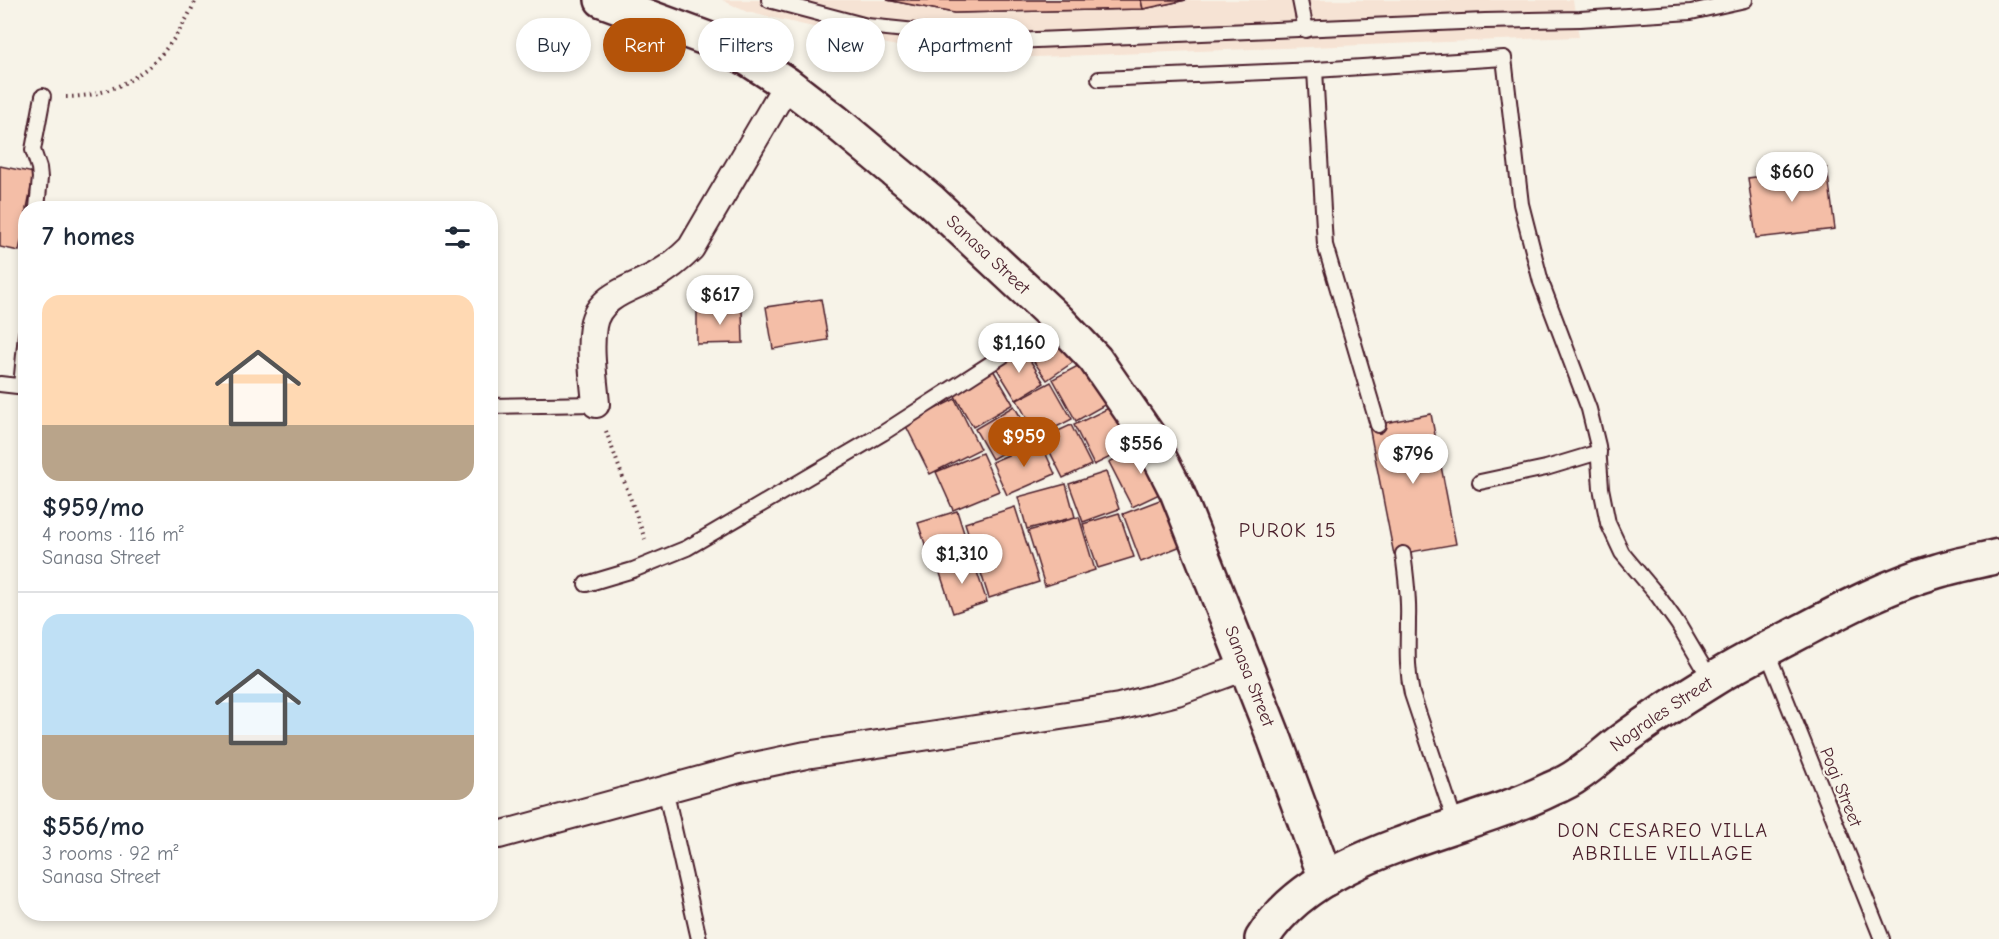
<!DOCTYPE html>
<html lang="en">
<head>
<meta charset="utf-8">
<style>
  body { margin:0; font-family:"Comic Neue",sans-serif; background:#f6f6f7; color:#1f2937; height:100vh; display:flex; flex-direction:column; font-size:22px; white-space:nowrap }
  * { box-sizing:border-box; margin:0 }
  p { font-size:20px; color:#747a83 }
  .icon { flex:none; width:33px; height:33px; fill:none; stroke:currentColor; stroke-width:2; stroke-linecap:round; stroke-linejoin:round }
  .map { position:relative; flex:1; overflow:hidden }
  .panel { position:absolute; left:18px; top:201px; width:480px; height:720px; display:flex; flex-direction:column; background:#fff; border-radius:24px; box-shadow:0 3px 9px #0003 }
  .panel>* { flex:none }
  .top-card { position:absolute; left:516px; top:18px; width:570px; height:54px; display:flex; gap:12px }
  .price { position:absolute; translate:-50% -51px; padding:0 14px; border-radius:21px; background:#fff; color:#222; font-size:20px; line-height:39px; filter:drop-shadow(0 2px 3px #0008) }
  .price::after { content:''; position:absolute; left:50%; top:36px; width:18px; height:14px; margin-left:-9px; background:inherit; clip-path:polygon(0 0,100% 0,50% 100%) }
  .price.current { background:#b45309; color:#fff }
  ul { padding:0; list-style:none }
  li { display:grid; align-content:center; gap:12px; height:318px; padding:0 24px }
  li+li { border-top:2px solid #e0e1e3 }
  li span { display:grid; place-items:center; height:186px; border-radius:18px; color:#555 }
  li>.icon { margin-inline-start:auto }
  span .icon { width:108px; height:108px; fill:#fffc; stroke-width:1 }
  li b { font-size:26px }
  h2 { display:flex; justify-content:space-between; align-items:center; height:72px; padding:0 24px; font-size:26px }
  .chip { padding:0 21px; border-radius:27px; background:#fff; box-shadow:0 3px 9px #0003; font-size:21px; line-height:54px }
  .chip.current { background:#b45309; color:#fff }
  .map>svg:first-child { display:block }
</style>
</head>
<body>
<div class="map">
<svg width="1999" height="939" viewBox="0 0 1999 939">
  <rect width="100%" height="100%" fill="#f7f3e8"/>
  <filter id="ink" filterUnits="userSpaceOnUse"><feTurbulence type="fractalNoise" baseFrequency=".0167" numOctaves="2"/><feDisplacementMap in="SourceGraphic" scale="12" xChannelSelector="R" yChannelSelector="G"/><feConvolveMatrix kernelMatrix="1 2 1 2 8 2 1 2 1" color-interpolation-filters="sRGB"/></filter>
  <g filter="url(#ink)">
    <path fill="#f6e3d4" d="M722 0H1573L1579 37 958 60 747 12Z"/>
    <g fill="#f4bea7" stroke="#4a1f2b" stroke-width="1.5">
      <path d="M887 0H1186L1143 9 954 13Z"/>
      <path d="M887 0H1141L1143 9 954 13Z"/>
      <path d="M1141 0H1186L1143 9Z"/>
      <path d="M0 166 34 173 27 208H26V219L19 251 0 247Z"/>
      <path d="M1827 168 1835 229 1756 238 1748 178Z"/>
      <path d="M821 299 828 340 773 349 766 307Z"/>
      <path d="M697 309H742L743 343 697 344Z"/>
      <path d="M1057 325 1079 358 1047 380 1024 348Z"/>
      <path d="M1022 347 1044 383 1016 400 994 364Z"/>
      <path d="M1093 358 1115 399 1076 421 1053 379Z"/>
      <path d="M992 368 1013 404 973 427 952 391Z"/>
      <path d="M1051 382 1072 419 1037 437 1017 400Z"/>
      <path d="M955 399 980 449 930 474 905 424Z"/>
      <path d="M1121 402 1141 442 1094 465 1074 425Z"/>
      <path d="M1014 406 1032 436 992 459 975 429Z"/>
      <path d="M1431 414 1456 544 1394 555 1369 426Z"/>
      <path d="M1071 425 1091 465 1063 478 1043 438Z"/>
      <path d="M1040 441 1055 474 1007 495 992 462Z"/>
      <path d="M1149 442 1172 488 1132 507 1109 462Z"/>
      <path d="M982 453 999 491 953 510 936 472Z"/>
      <path d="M1106 472 1119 509 1083 522 1069 484Z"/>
      <path d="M1066 484 1075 517 1027 529 1018 497Z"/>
      <path d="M1173 495 1191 542 1141 562 1123 514Z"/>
      <path d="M1015 507 1039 582 989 598 965 523Z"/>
      <path d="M957 511 971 555 933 568 918 523Z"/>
      <path d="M1119 513 1134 557 1098 568 1083 524Z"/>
      <path d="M1079 517 1095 570 1045 586 1028 531Z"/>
      <path d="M972 557 987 602 953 613 938 567Z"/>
    </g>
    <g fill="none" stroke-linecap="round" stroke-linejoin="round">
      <defs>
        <g id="lane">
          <path d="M769 0 867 26 1013 41 1485 21 1580 19 1691 12 1745 0"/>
          <path d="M1300 0 1306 30"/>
          <path d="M1315 70 1325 245 1378 425"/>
          <path d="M1099 79 1315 70 1504 58 1521 204 1541 282 1589 409 1598 446 1601 488 1608 523 1622 553 1658 596 1678 624 1711 680"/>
          <path d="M37 208 40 178 39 168 33 150 43 96"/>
          <path d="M0 384 26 387"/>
          <path d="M21 386 26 334"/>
          <path d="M490 406 596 404"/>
          <path d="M1480 482 1546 468 1599 452"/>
          <path d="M1403 554C1406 575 1409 597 1408 619 1408 645 1406 668 1412 694L1456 825"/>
          <path d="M586 584 633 570 687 548 883 433 1058 320"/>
          <path d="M1766 649 1882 939"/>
          <path d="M665 789 699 939"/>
        </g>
        <g id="street">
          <path d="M596 404C594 379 589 351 593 326 598 295 633 288 655 276 669 268 680 259 691 248L787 84"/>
          <path d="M499 835 740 769 806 755 1119 707 1177 692 1245 667"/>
        </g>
        <g id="secondary">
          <path id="s1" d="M602 0 716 42 750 60 787 84 835 121 931 201 1058 320 1095 359 1149 437 1177 492 1275 740 1326 879"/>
          <path id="s2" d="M1262 939C1316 849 1463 833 1551 789 1561 785 1571 780 1579 774 1593 765 1605 753 1618 743 1648 721 1678 701 1709 682 1738 663 1770 648 1800 632 1844 609 1889 585 1937 571 1957 565 1978 561 1999 556"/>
        </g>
      </defs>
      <use href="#lane" stroke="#4a1f2b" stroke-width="18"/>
      <use href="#street" stroke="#4a1f2b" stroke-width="30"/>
      <use href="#secondary" stroke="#4a1f2b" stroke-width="38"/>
      <g stroke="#4a1f2b" stroke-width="4" stroke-dasharray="1.5 4.5" stroke-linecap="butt">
        <path d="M66 97C131 96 170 56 196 0"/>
        <path d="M606 431 645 539"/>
      </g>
      <use href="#lane" stroke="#f7f3e8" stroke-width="14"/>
      <use href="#street" stroke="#f7f3e8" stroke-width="26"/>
      <use href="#secondary" stroke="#f7f3e8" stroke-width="33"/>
    </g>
  </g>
  <g text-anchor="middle" stroke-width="4.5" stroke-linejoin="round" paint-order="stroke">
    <g font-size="18" fill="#4a1f2b" stroke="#f7f3e8">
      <text dy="6" stroke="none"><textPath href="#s1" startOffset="468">Sanasa Street</textPath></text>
      <text dy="6" stroke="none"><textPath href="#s1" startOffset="972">Sanasa Street</textPath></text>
      <text dy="6" stroke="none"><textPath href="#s2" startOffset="465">Nograles Street</textPath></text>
      <text transform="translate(1841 787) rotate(68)" y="6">Pogi Street</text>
    </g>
    <g font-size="20" letter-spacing="1.5" fill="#4a1f2b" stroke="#f7f3e8">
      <text x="1288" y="537">PUROK 15</text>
      <text x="1663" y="837">DON CESAREO VILLA<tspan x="1663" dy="23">ABRILLE VILLAGE</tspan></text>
    </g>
  </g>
</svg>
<b class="price" style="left:1792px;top:203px">$660</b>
<b class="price" style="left:720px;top:326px">$617</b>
<b class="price" style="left:1019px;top:374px">$1,160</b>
<b class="price current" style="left:1024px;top:468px">$959</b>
<b class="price" style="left:1141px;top:475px">$556</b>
<b class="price" style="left:1413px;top:485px">$796</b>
<b class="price" style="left:962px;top:585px">$1,310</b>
<div class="top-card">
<a class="chip">Buy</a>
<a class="chip current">Rent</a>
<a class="chip">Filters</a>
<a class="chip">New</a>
<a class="chip">Apartment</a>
</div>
<section class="panel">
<h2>7 homes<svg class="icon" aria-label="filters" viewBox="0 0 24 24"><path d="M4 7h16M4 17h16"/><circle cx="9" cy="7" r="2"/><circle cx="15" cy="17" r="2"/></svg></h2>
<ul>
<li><span style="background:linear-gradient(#ffd9b3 70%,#b9a48a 0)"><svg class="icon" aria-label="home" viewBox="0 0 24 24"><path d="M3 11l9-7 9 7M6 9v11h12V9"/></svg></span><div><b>$959/mo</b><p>4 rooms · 116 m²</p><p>Sanasa Street</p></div></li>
<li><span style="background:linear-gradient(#bfe0f5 65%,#b9a48a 0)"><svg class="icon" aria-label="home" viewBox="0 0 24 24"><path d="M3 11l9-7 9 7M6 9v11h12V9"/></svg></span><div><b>$556/mo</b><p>3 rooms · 92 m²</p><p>Sanasa Street</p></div></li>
</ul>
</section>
</div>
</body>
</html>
